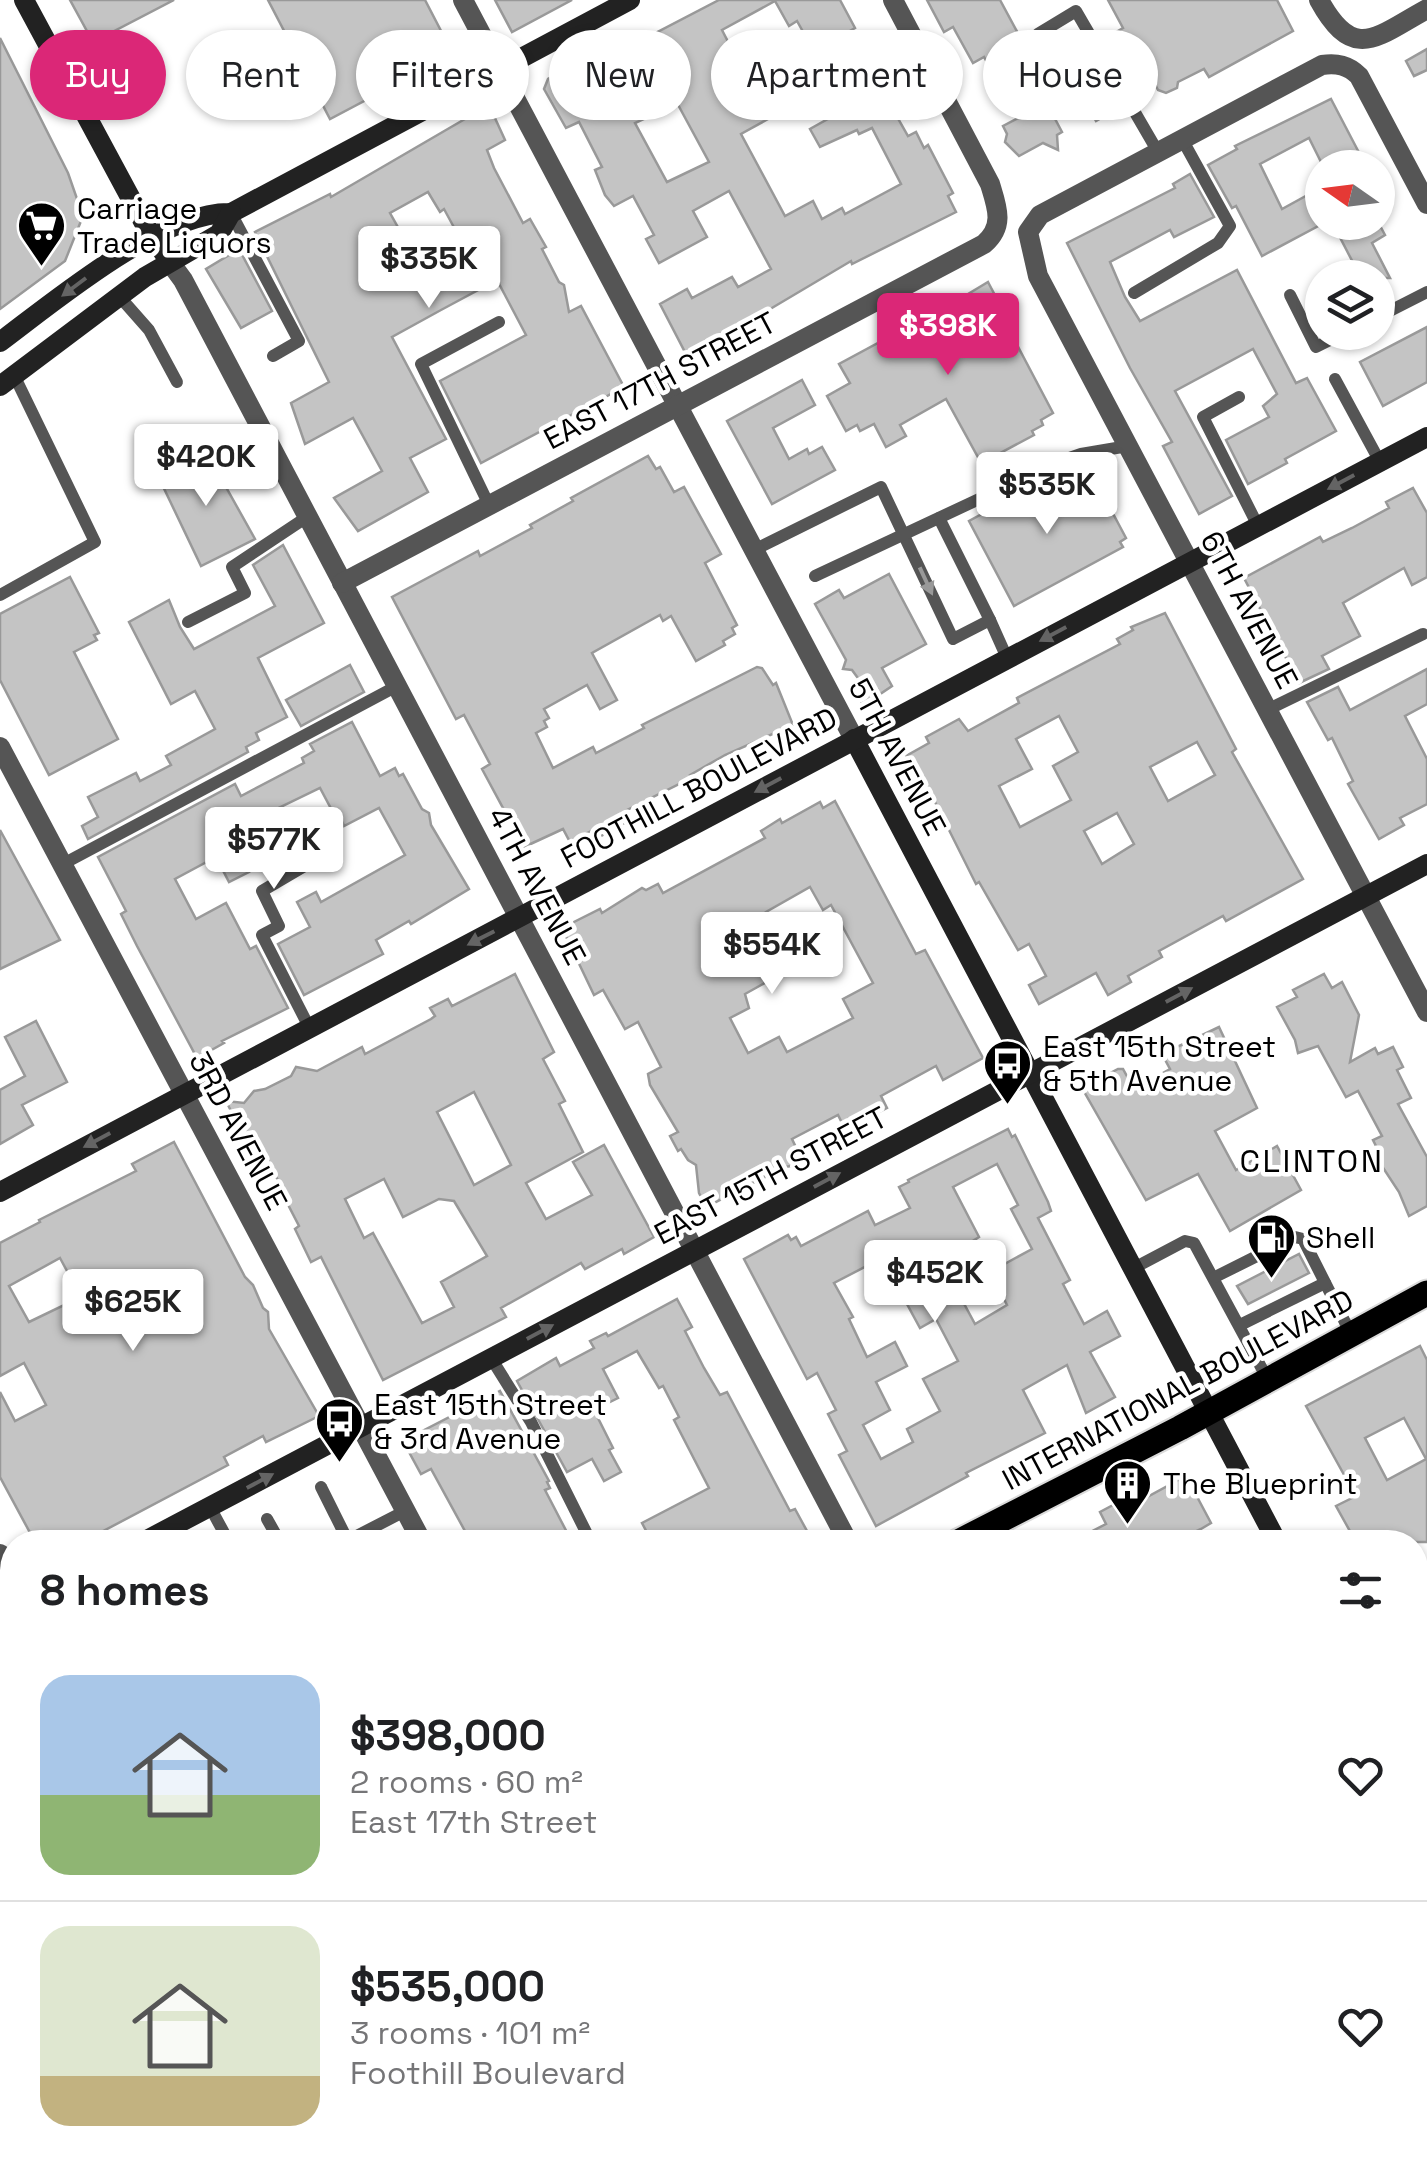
<!DOCTYPE html>
<html lang="en">
<head>
<meta charset="utf-8">
<style>
  body { margin:0; font-family:"Space Grotesk",sans-serif; background:#f6f6f6; color:#202124; height:100vh; display:flex; flex-direction:column; font-size:38px; white-space:nowrap }
  * { box-sizing:border-box; margin:0 }
  p { font-size:32px; color:#757577 }
  .icon { flex:none; width:55px; height:55px; fill:none; stroke:currentColor; stroke-width:2; stroke-linecap:round; stroke-linejoin:round }
  .map { position:relative; flex:1; overflow:hidden }
  .drawer { position:absolute; left:0px; top:1530px; width:1428px; height:642px; display:flex; flex-direction:column; background:#fff; border-radius:40px 40px 0 0; box-shadow:0 2px 8px #0004 }
  .drawer>* { flex:none }
  .banner { position:absolute; left:30px; top:30px; width:1368px; height:90px; display:flex; gap:20px }
  .needle { width:65px; rotate:284deg }
  .buttons { position:absolute; left:1305px; top:150px; display:grid; gap:20px }
  .buttons a { display:grid; place-items:center; width:90px; height:90px; border-radius:50%; background:#fff; box-shadow:0 2px 8px #0004; font-size:50px }
  .price { position:absolute; translate:-50% -85px; padding:0 22px; border-radius:10px; background:#fff; color:#222; font-size:32px; line-height:65px; filter:drop-shadow(0 2px 5px #0008) }
  .price::after { content:''; position:absolute; left:50%; top:60px; width:30px; height:22px; margin-left:-15px; background:inherit; clip-path:polygon(0 0,100% 0,50% 100%) }
  .price.on { background:#db2777; color:#fff }
  ul { padding:0; list-style:none }
  li { display:flex; align-items:center; gap:30px; height:250px; padding:0 40px }
  li+li { border-top:2px solid #e0e0e0 }
  li span { display:grid; place-items:center; flex:none; width:280px; height:200px; border-radius:30px; color:#555 }
  li>.icon { margin-inline-start:auto }
  span .icon { width:120px; height:120px; fill:#fffc; stroke-width:1 }
  li b { font-size:42px }
  h2 { display:flex; justify-content:space-between; align-items:center; height:120px; padding:0 40px; font-size:42px }
  .chip { padding:0 35px; border-radius:45px; background:#fff; box-shadow:0 2px 8px #0004; font-size:35px; line-height:90px }
  .chip.on { background:#db2777; color:#fff }
  .map>svg:first-child { display:block }
</style>
</head>
<body>
<div class="map">
<svg width="1427" height="2172" viewBox="0 0 1427 2172">
  <rect width="100%" height="100%" fill="#fff"/>
  <g fill="#c4c4c4" stroke="#999" stroke-width="2.5" fill-rule="evenodd">
    <path d="M70 0H174L93 42Z"/>
    <path d="M268 0H425L453 54 330 119Z"/>
    <path d="M495 0H572L512 32Z"/>
    <path d="M719 0H840L855 28 841 36 840 42 816 55 797 21 789 26 775 1 722 30 753 90 771 81 786 109 741 134 785 216 813 201 822 219 842 208 845 214 901 184 872 128 859 134 857 130 820 147 810 129 833 116 802 64 826 50 854 98 879 85 908 136 916 132 924 148 928 145 953 193 948 196 956 212 852 264 851 261 755 318 686 354 660 304 687 289 692 298 732 277 738 287 771 269 729 191 693 211 707 237 659 263 646 239 654 235 633 196 614 206 605 195 595 170 602 167 579 122 566 128 544 89 548 79 612 45 613 47 634 36 638 42ZM663 77 709 162 667 182 635 123 644 119 631 94Z"/>
    <path d="M927 0H1000L1020 37 1012 41 1032 78 1086 48 1120 107 1096 121 1084 99 1053 115 1062 132 1057 135 1058 150 1043 143 1019 156 1005 142 1007 134 1003 126 1018 118 984 57 973 63 953 27 944 32Z"/>
    <path d="M1108 0H1277L1293 31 1209 77 1204 69 1178 82 1177 88 1166 93 1158 90 1136 47 1115 58 1104 39 1123 28Z"/>
    <path d="M0 38 68 173 83 216 65 261 0 309Z"/>
    <path d="M1427 49V70L1414 76 1406 61Z"/>
    <path d="M1331 99 1367 168H1324L1309 138 1260 164 1282 209 1322 187V224L1262 256 1236 206 1232 208 1208 165 1237 149 1235 146Z"/>
    <path d="M489 105 505 140 487 150 494 168 523 223 530 219 546 247 542 249 559 282 564 285 569 312 581 306 624 387 481 463 440 381 526 335 497 280 441 310 392 337 446 439 410 458 428 492 358 531 334 498 382 471 353 418 305 444 291 403 329 382 255 232 330 194 331 197ZM428 192 440 212 444 209 469 255 427 279 390 213Z"/>
    <path d="M1190 174 1214 217 1174 237 1170 230 1110 262 1125 297 1140 321 1237 270 1296 383 1307 378 1336 431 1285 459 1287 463 1248 484 1226 440 1269 417 1263 406 1277 394 1253 349 1175 391 1232 496 1199 514 1163 446 1172 442 1130 368 1067 243 1175 188 1173 184Z"/>
    <path d="M1332 222H1378L1385 235 1372 243 1390 278H1361Z"/>
    <path d="M239 249 272 311 241 328 206 269Z"/>
    <path d="M988 282 1008 320 1005 322 1053 413 1041 420 1043 425 1032 431 1034 435 989 459 987 455 979 459 946 399 900 425 906 436 886 447 874 424 860 431 857 425 846 431 827 396 850 383 839 364 878 343 880 347Z"/>
    <path d="M1427 327V382L1383 406 1360 362Z"/>
    <path d="M802 380 815 405 773 428 789 459 807 449 809 454 822 447 835 470 772 504 727 421Z"/>
    <path d="M211 451 221 469 217 471 255 539 201 566 159 478Z"/>
    <path d="M648 456 656 469 660 467 674 492 684 487 721 554 705 563 737 625 732 628 735 634 723 641 725 645 696 661 671 616 663 621 660 615 592 653 617 700 600 709 587 685 544 709 549 718 544 721 547 727 536 733 553 768 593 747 596 753 644 728 642 725 757 667 762 668 773 685 776 683 793 725 725 755 690 775 691 778 627 810 632 819 601 836 597 828 570 842 563 829 524 847 482 769 490 764 464 715 456 719 392 597 478 551 480 556 532 528 530 525 573 501 571 498Z"/>
    <path d="M1071 474 1076 482 1086 477 1104 511 1110 508 1126 538 1120 542 1123 547 1014 606 969 521 1004 502 1008 508Z"/>
    <path d="M1413 488 1427 513V577L1412 585 1404 568 1343 603 1360 636 1322 656 1329 669 1299 683 1244 578 1320 537 1323 542 1352 528 1389 508 1386 502Z"/>
    <path d="M283 545 324 623 258 658 287 717 256 733 259 740 246 747 248 752 88 839 82 826 98 817 88 797 136 773 140 781 171 765 166 756 215 729 195 691 171 704 129 622 169 600 180 627 194 649 275 606 253 565Z"/>
    <path d="M889 574 926 644 882 668 892 686 861 707 863 685 852 670 843 669 846 660 815 604 839 590 844 598Z"/>
    <path d="M70 577 99 633 94 635 97 640 74 652 118 739 49 775 0 680V614Z"/>
    <path d="M1165 613 1236 749 1232 752 1303 879 1226 921 1223 916 1159 951 1162 957 1128 976 1131 982 1108 995 1096 973 1039 1004 1029 985 1046 976 1029 944 1018 950 979 882 976 884 922 776 916 774 906 756 929 743 926 737 959 719 968 731 1019 703 1017 698 1120 644 1117 639 1133 630 1131 627ZM1059 716 1078 752 1053 766 1071 800 1020 827 999 786 1032 769 1016 739ZM1197 742 1215 775 1168 801 1150 767ZM1117 813 1134 844 1102 864 1084 831Z"/>
    <path d="M350 665 364 692 301 726 286 700Z"/>
    <path d="M1427 669V704L1405 716 1427 759V804L1400 818 1404 825 1379 839 1348 784 1353 781 1332 738 1328 740 1307 702 1338 687 1350 710Z"/>
    <path d="M352 722 380 776 395 768 399 776 403 774 422 809 429 813 431 825 469 889 411 924 409 921 376 940 383 954 304 995 278 944 310 927 297 902 316 892 321 902 405 855 379 808 344 826 339 814 335 816 320 788 254 820 261 834 236 848 249 872 229 882 216 857 175 879 196 919 226 903 250 949 256 946 288 1008 222 1041 224 1043 197 1058 137 946 121 914 126 911 98 857 235 784 241 796 304 763 302 758 314 751 310 744Z"/>
    <path d="M835 801 916 954 925 950 983 1058 943 1080 936 1066 881 1096 887 1108 845 1129 838 1115 792 1139 804 1164 785 1167 778 1175 765 1177 706 1207 699 1193 696 1165 688 1160 681 1149 678 1151 670 1136 678 1132 650 1085 648 1074 661 1067 638 1022 625 1029 603 990 594 995 562 928 600 909 602 913 642 888 646 890 658 884 663 893 765 838 761 831 780 819 782 823 820 802 823 808ZM810 887 823 910 831 905 873 983 843 999 853 1018 787 1052 779 1037 748 1053 730 1018 749 1008 745 994 795 966 766 912Z"/>
    <path d="M0 830 60 940 0 969Z"/>
    <path d="M515 974 554 1052 543 1059 565 1101 559 1104 583 1152 526 1183 546 1219 592 1195 573 1162 604 1145 654 1237 624 1254 622 1249 585 1269 581 1263 501 1308 506 1317 383 1380 321 1257 311 1262 295 1229 299 1226 282 1193 284 1192 257 1140 241 1142 240 1129 226 1101 244 1103 254 1091 265 1089 291 1076 296 1067 317 1071 362 1047 365 1054 431 1019 435 1016 430 1008 448 999 452 1006ZM474 1092 511 1165 474 1185 437 1112ZM384 1179 403 1217 439 1199 454 1201 487 1256 441 1282 454 1307 422 1323 373 1233 364 1238 345 1199Z"/>
    <path d="M1324 974 1332 988 1342 982 1359 1015 1350 1062 1375 1048 1378 1054 1393 1047 1403 1067 1397 1070 1411 1098 1398 1104 1427 1157V1206L1409 1216 1399 1192 1376 1157 1380 1154 1373 1140 1382 1136 1358 1091 1346 1097 1318 1046 1298 1053 1295 1040 1277 1007 1297 997 1293 990Z"/>
    <path d="M36 1021 67 1082 22 1105 33 1125 0 1144V1090L25 1076 5 1037Z"/>
    <path d="M1219 1027 1257 1108 1215 1131 1236 1170 1277 1146 1301 1190 1230 1231 1198 1174 1146 1200 1082 1088 1118 1069H1123L1134 1089 1170 1069 1162 1054Z"/>
    <path d="M1008 1129 1012 1137 1015 1135 1048 1202 1051 1211 1038 1218 1070 1280 1063 1284 1084 1324 1107 1311 1120 1336 1090 1352 1115 1397 1086 1413 1067 1365 1023 1390 1045 1433 966 1473 968 1476 876 1526 839 1455 847 1451 828 1414 836 1410 817 1373 807 1379 744 1259 788 1235 791 1240 796 1237 801 1246 868 1211 875 1225 910 1208 899 1187 909 1182 908 1180ZM997 1164 1018 1205 1011 1209 1032 1249 990 1272 1007 1305 975 1324 941 1261 979 1237 953 1187ZM882 1258 920 1328 936 1319 958 1361 923 1379 940 1411 907 1429 913 1442 881 1459 863 1425 890 1410 876 1382 907 1366 895 1342 867 1357 849 1319 853 1317 834 1283Z"/>
    <path d="M174 1142 245 1277 253 1285 263 1308 268 1312 269 1329 319 1416 266 1442 263 1436 224 1457 228 1465 92 1537 95 1542H35L0 1477V1392L15 1421 46 1405 24 1363 0 1376V1243L40 1222 39 1220 136 1171 132 1164ZM60 1258 81 1297 29 1322 9 1286Z"/>
    <path d="M1299 1254 1309 1273 1248 1304 1237 1286Z"/>
    <path d="M677 1299 692 1327 685 1331 704 1368 720 1395 727 1392 790 1511 795 1509 813 1542H652L642 1523 709 1488 674 1420 679 1417 663 1386 659 1388 637 1351 603 1369 618 1398 594 1410 613 1448 609 1450 621 1472 604 1481 592 1459 567 1472 517 1381 556 1358 560 1366 594 1348 590 1341 606 1333 608 1336Z"/>
    <path d="M1420 1346 1427 1360V1542H1356L1336 1506 1352 1498 1344 1484 1348 1482 1306 1406ZM1404 1418 1426 1459 1387 1480 1365 1438Z"/>
    <path d="M500 1391 549 1481 547 1482 550 1488 545 1490 572 1542H471L431 1469 421 1474 403 1441Z"/>
    <path d="M1186 1476 1211 1523 1201 1529 1174 1542H1071L1106 1524 1100 1512 1132 1495 1136 1503Z"/>
  </g>
  <g fill="none" stroke-linecap="round" stroke-linejoin="round">
    <defs>
      <g id="primary">
        <path d="M958 1542 1180 1428 1427 1293"/>
        <path d="M0 2046 12 2040"/>
      </g>
    </defs>
    <use href="#primary" stroke="#dbdbdb" stroke-width="29"/>
    <g stroke="#555" stroke-width="12">
      <path d="M1038 34 1076 11 1158 152"/>
      <path d="M231 213 299 341 273 356"/>
      <path d="M1134 293 1218 243 1230 226 1182 139"/>
      <path d="M1290 295 1316 347 1346 332"/>
      <path d="M119 296 149 330 177 382"/>
      <path d="M1378 317 1427 292"/>
      <path d="M1335 379 1380 462"/>
      <path d="M1239 397 1203 417 1258 526"/>
      <path d="M489 505 421 364 499 322"/>
      <path d="M939 518 990 620"/>
      <path d="M754 550 881 487 953 639 990 620 1007 658"/>
      <path d="M815 576 1058 462 1081 454 1128 446"/>
      <path d="M0 595 95 542 14 375"/>
      <path d="M188 622 245 593 232 567 307 517"/>
      <path d="M1267 710 1423 634"/>
      <path d="M63 864 397 686"/>
      <path d="M309 1027 262 935 279 926 262 891 318 858"/>
      <path d="M1132 1269 1185 1241 1194 1243 1268 1380"/>
      <path d="M1215 1277 1295 1237 1303 1239 1352 1336"/>
      <path d="M1240 1325 1325 1283"/>
      <path d="M491 1358 531 1422 591 1542"/>
      <path d="M321 1487 348 1541"/>
      <path d="M210 1507 229 1542"/>
      <path d="M267 1519 280 1542"/>
      <path d="M345 1542 405 1511"/>
    </g>
    <g stroke="#555" stroke-width="20">
      <path d="M463 0 854 739"/>
      <path d="M1319 0C1354 64 1377 36 1427 9"/>
      <path d="M1427 204 1359 76C1348 65 1337 63 1322 65L1040 215 1028 232 1038 276 1427 1012"/>
      <path d="M169 261 183 280 848 1542"/>
      <path d="M342 583 984 244C1005 226 997 207 990 184L893 0"/>
      <path d="M0 747 422 1542"/>
      <path d="M0 1554 12 1577"/>
      <path d="M319 2160 325 2172"/>
      <path d="M746 2160 752 2172"/>
      <path d="M1175 2160 1181 2172"/>
    </g>
    <g stroke="#222" stroke-width="20">
      <path d="M24 0 144 223 169 261"/>
      <path d="M0 342C55 301 162 211 231 213L630 0"/>
      <path d="M0 386 145 277 219 234 231 213"/>
      <path d="M854 739 1277 1542"/>
      <path d="M0 1192 1427 437"/>
      <path d="M143 1542 1427 864"/>
      <path d="M0 1618 12 1611"/>
      <path d="M1415 1739 1427 1733"/>
      <path d="M1415 1805 1427 1827"/>
      <path d="M602 2172 624 2160"/>
    </g>
    <use href="#primary" stroke="#000" stroke-width="25"/>
  </g>
  <defs><path id="oneway-solid" d="M-6-.8H1V-3.2L6.5 0L1 3.2V.8H-6Z" transform="scale(2.5)"/></defs>
  <g fill="#646464">
    <use href="#oneway-solid" transform="translate(74 287) rotate(143)"/>
    <use href="#oneway-solid" transform="translate(1341 482) rotate(152)"/>
    <use href="#oneway-solid" transform="translate(1053 634) rotate(152)"/>
    <use href="#oneway-solid" transform="translate(768 785) rotate(152)"/>
    <use href="#oneway-solid" transform="translate(481 938) rotate(153)"/>
    <use href="#oneway-solid" transform="translate(1179 995) rotate(-28)"/>
    <use href="#oneway-solid" transform="translate(97 1140) rotate(152)"/>
    <use href="#oneway-solid" transform="translate(827 1180) rotate(-28)"/>
    <use href="#oneway-solid" transform="translate(540 1332) rotate(-28)"/>
    <use href="#oneway-solid" transform="translate(260 1481) rotate(-28)"/>
  </g>
  <use fill="#999" href="#oneway-solid" transform="translate(926 581) rotate(65)"/>
  <defs>
    <symbol id="supermarket-pin" viewBox="-11 -11 22 30"><path d="M0 17L-7.5 6A9.5 9.5 0 1 1 7.5 6Z" fill="#000" stroke="#fff"/><path d="M-6-5.5h2.5l.6 2H6L4.5 2H-2.5L-4.4-4H-6ZM-1.5 3.2a1.3 1.3 0 1 0 .1 0ZM3 3.2a1.3 1.3 0 1 0 .1 0Z" fill="#fff"/></symbol>
    <symbol id="bus-pin" viewBox="-11 -11 22 30"><path d="M0 17L-7.5 6A9.5 9.5 0 1 1 7.5 6Z" fill="#000" stroke="#fff"/><path d="M-5-6H5V4H4V6H2V4H-2V6H-4V4H-5ZM-3.5-4V0h7V-4ZM-3.5 1.2v1.5H-2V1.2ZM2 1.2v1.5H3.5V1.2Z" fill="#fff"/></symbol>
    <symbol id="fuel-pin" viewBox="-11 -11 22 30"><path d="M0 17L-7.5 6A9.5 9.5 0 1 1 7.5 6Z" fill="#000" stroke="#fff"/><path d="M-5.5-6h7V0h2V4h1.3V-2.5L3-4.5l.8-.8L6-3V5H2.5V1h-1V6h-7ZM-4.2-4.7v3.2H.2V-4.7Z" fill="#fff"/></symbol>
    <symbol id="building-pin" viewBox="-11 -11 22 30"><path d="M0 17L-7.5 6A9.5 9.5 0 1 1 7.5 6Z" fill="#000" stroke="#fff"/><path d="M-4-6H4V6H1V3H-1V6H-4ZM-2.5-4.3h1.7v1.8h-1.7ZM.8-4.3h1.7v1.8H.8ZM-2.5-1h1.7V.8h-1.7ZM.8-1h1.7V.8H.8Z" fill="#fff"/></symbol>
  </defs>
  <g fill-rule="evenodd">
    <use href="#supermarket-pin" x="14" y="198" width="55" height="75"/>
    <use href="#bus-pin" x="980" y="1036" width="55" height="75"/>
    <use href="#fuel-pin" x="1244" y="1210" width="55" height="75"/>
    <use href="#bus-pin" x="312" y="1394" width="55" height="75"/>
    <use href="#building-pin" x="1100" y="1456" width="55" height="75"/>
  </g>
  <g text-anchor="middle" stroke-width="9" stroke-linejoin="round" paint-order="stroke">
    <g font-size="30" fill="#000" stroke="#fff" text-anchor="start">
      <text x="77" y="219">Carriage<tspan x="77" dy="34">Trade Liquors</tspan></text>
      <text x="1043" y="1057">East 15th Street<tspan x="1043" dy="34">&amp; 5th Avenue</tspan></text>
      <text x="1306" y="1248">Shell</text>
      <text x="374" y="1415">East 15th Street<tspan x="374" dy="34">&amp; 3rd Avenue</tspan></text>
      <text x="1163" y="1494">The Blueprint</text>
    </g>
    <g font-size="30" fill="#000" stroke="#fff">
      <text transform="translate(660 381) rotate(-28)" y="10">EAST 17TH STREET</text>
      <text transform="translate(1249 610) rotate(62)" y="10">6TH AVENUE</text>
      <text transform="translate(897 757) rotate(62)" y="10">5TH AVENUE</text>
      <text transform="translate(699 788) rotate(-28)" y="10">FOOTHILL BOULEVARD</text>
      <text transform="translate(537 886) rotate(62)" y="10">4TH AVENUE</text>
      <text transform="translate(238 1131) rotate(62)" y="10">3RD AVENUE</text>
      <text transform="translate(771 1176) rotate(-28)" y="10">EAST 15TH STREET</text>
      <text transform="translate(1178 1390) rotate(-28)" y="10">INTERNATIONAL BOULEVARD</text>
    </g>
    <g font-size="32" letter-spacing="2.5" fill="#000" stroke="#fff">
      <text x="1312" y="1172">CLINTON</text>
    </g>
  </g>
</svg>
<div class="buttons">
<a><svg class="needle" viewBox="-14 -14 28 28"><path d="M0-13l5 13h-10z" fill="#e53935"/><path d="M0 13l5-13h-10z" fill="#757577"/></svg></a>
<a><svg class="icon" aria-label="layers" viewBox="0 0 24 24"><path d="M12 4l9 5-9 5-9-5zM3 14l9 5 9-5"/></svg></a>
</div>
<b class="price" style="left:429px;top:311px">$335K</b>
<b class="price on" style="left:948px;top:378px">$398K</b>
<b class="price" style="left:206px;top:509px">$420K</b>
<b class="price" style="left:1047px;top:537px">$535K</b>
<b class="price" style="left:274px;top:892px">$577K</b>
<b class="price" style="left:772px;top:997px">$554K</b>
<b class="price" style="left:935px;top:1325px">$452K</b>
<b class="price" style="left:133px;top:1354px">$625K</b>
<div class="banner">
<a class="chip on">Buy</a>
<a class="chip">Rent</a>
<a class="chip">Filters</a>
<a class="chip">New</a>
<a class="chip">Apartment</a>
<a class="chip">House</a>
</div>
<section class="drawer">
<h2>8 homes<svg class="icon" aria-label="filters" viewBox="0 0 24 24"><path d="M4 7h16M4 17h16"/><circle cx="9" cy="7" r="2"/><circle cx="15" cy="17" r="2"/></svg></h2>
<ul>
<li><span style="background:linear-gradient(#a9c7e8 60%,#8fb573 0)"><svg class="icon" aria-label="home" viewBox="0 0 24 24"><path d="M3 11l9-7 9 7M6 9v11h12V9"/></svg></span><div><b>$398,000</b><p>2 rooms · 60 m²</p><p>East 17th Street</p></div><svg class="icon" aria-label="heart" viewBox="0 0 24 24"><path d="M12 20l-8-8c-3-5 5-10 8-4 3-6 11-1 8 4z"/></svg></li>
<li><span style="background:linear-gradient(#dfe7d0 75%,#c2b280 0)"><svg class="icon" aria-label="home" viewBox="0 0 24 24"><path d="M3 11l9-7 9 7M6 9v11h12V9"/></svg></span><div><b>$535,000</b><p>3 rooms · 101 m²</p><p>Foothill Boulevard</p></div><svg class="icon" aria-label="heart" viewBox="0 0 24 24"><path d="M12 20l-8-8c-3-5 5-10 8-4 3-6 11-1 8 4z"/></svg></li>
</ul>
</section>
</div>
</body>
</html>
